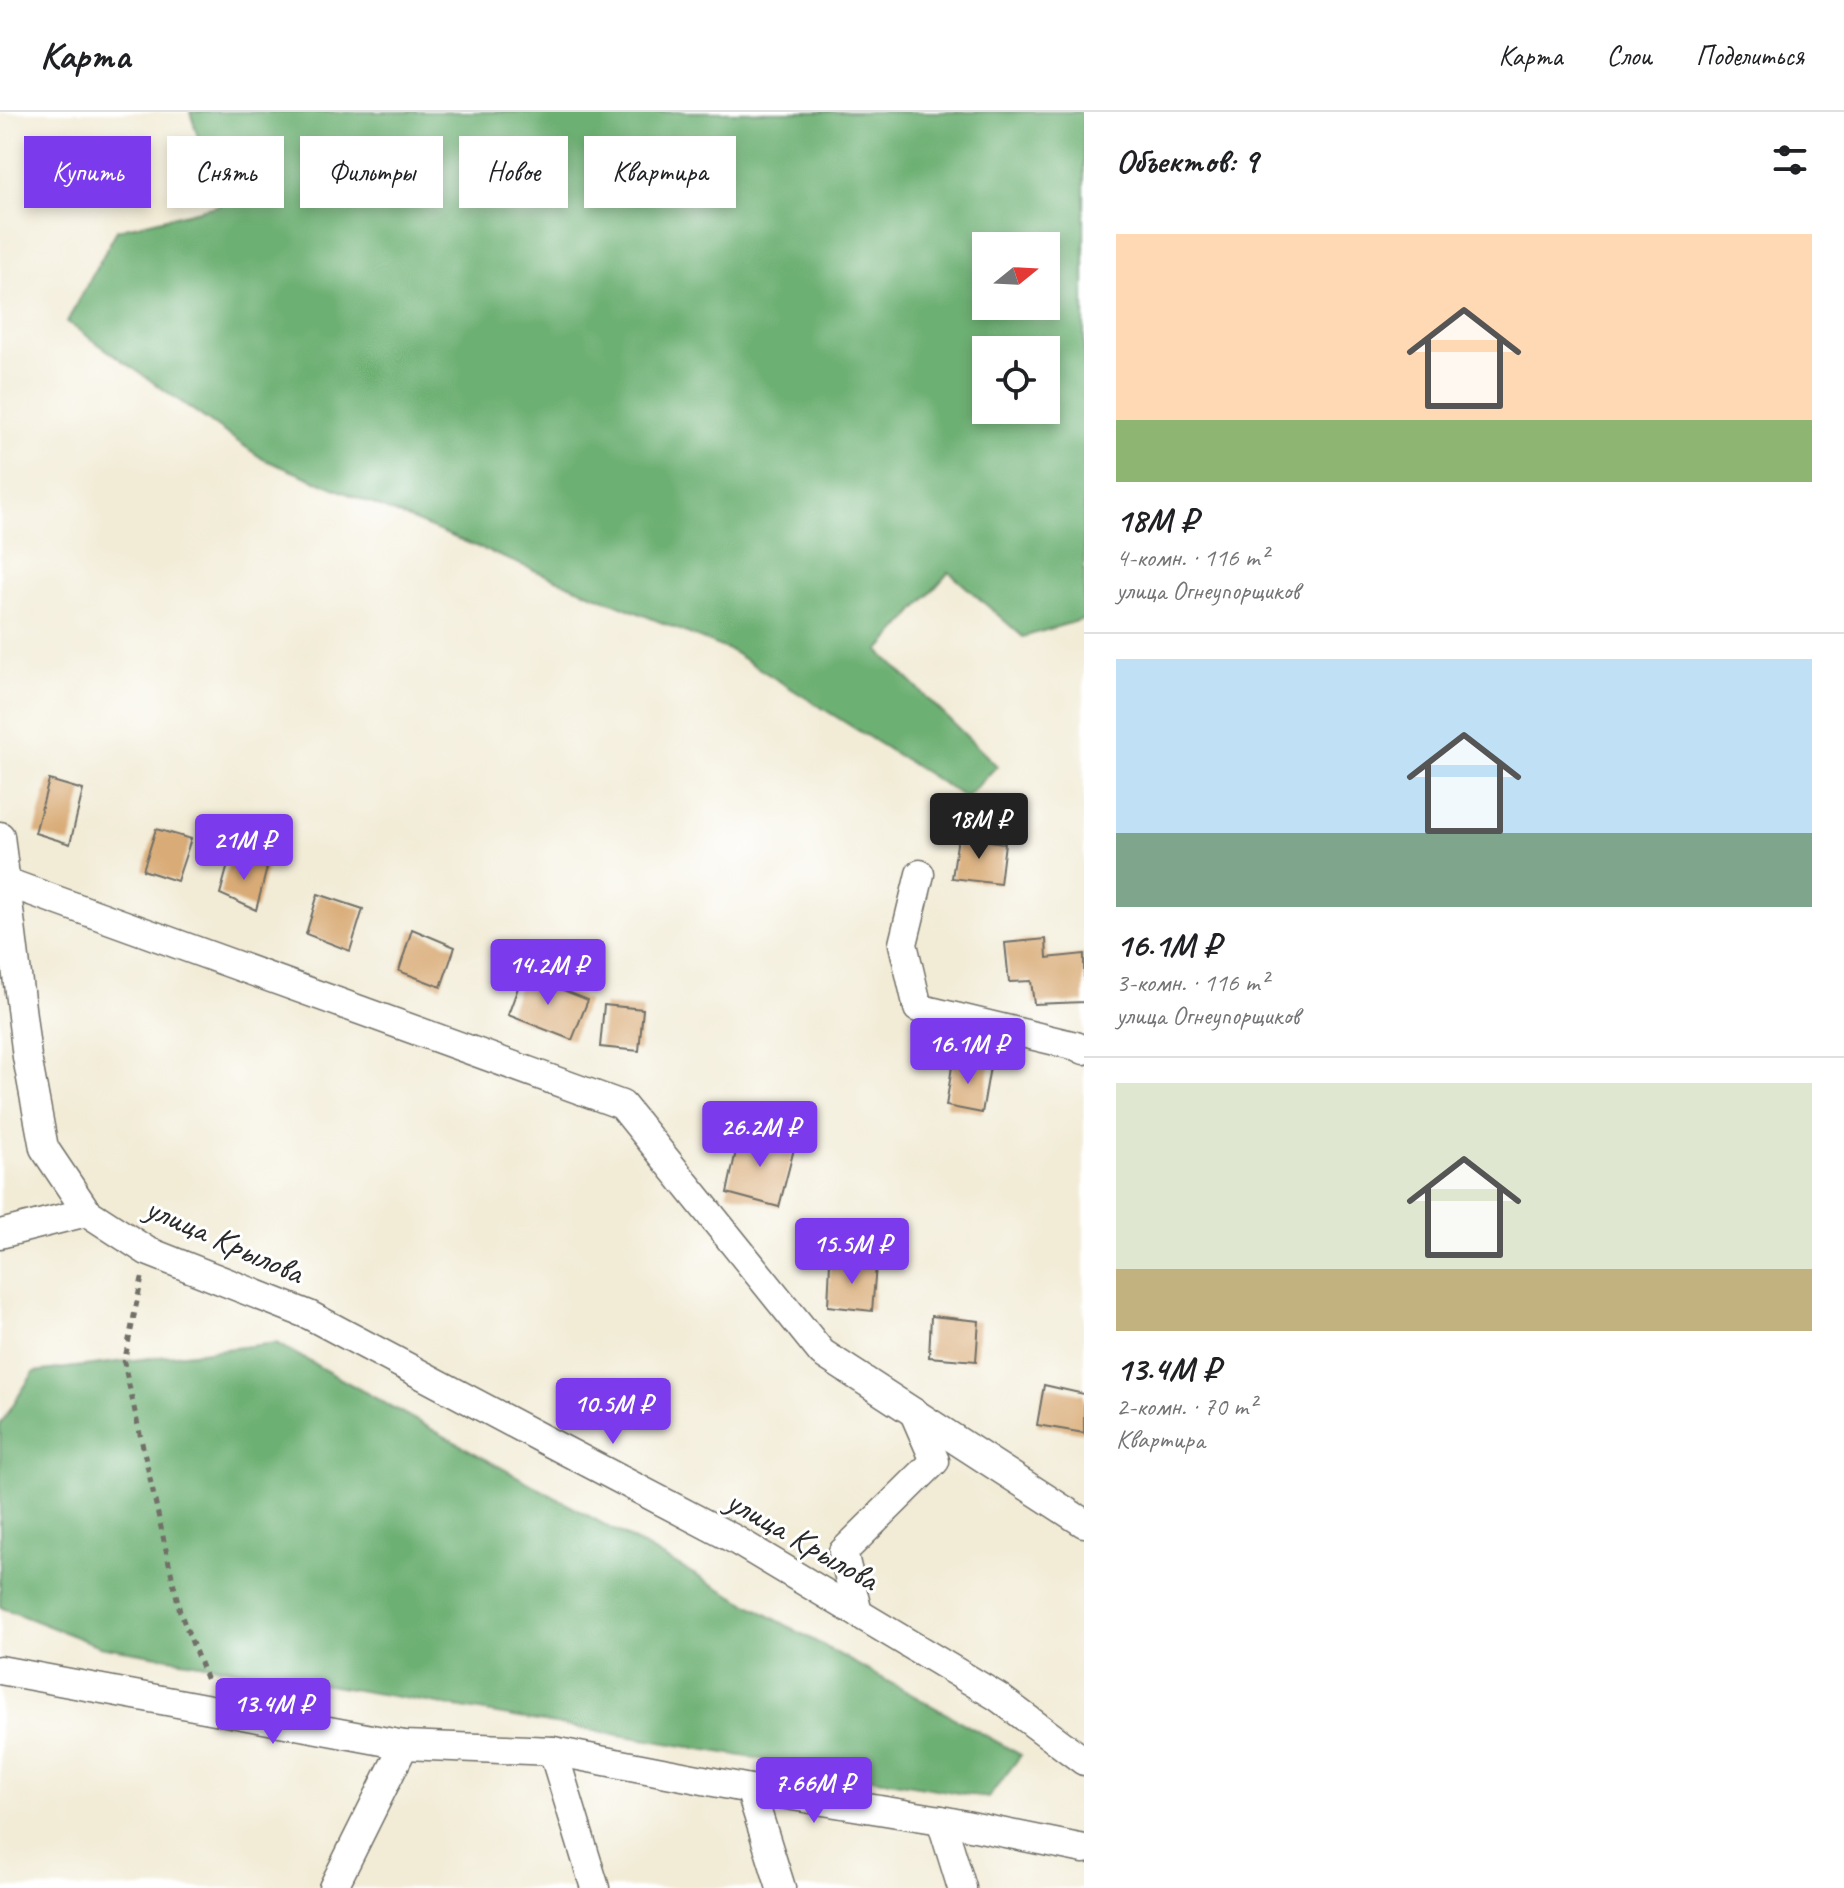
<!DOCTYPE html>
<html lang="ru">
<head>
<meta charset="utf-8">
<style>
  body { margin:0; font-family:Caveat,sans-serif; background:#f6f6f6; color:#202124; height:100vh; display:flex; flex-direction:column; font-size:30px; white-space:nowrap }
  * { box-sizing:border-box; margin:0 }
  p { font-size:26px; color:#757577 }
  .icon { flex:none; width:44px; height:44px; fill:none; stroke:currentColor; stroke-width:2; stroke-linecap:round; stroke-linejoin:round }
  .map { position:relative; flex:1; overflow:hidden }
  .drawer { display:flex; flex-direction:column; background:#fff; width:760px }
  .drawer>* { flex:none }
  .banner { position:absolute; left:24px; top:24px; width:760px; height:72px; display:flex; gap:16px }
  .needle { width:52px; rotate:72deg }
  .buttons { position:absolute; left:972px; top:120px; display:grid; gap:16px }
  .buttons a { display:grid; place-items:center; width:88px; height:88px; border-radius:0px; background:#fff; box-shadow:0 4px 12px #0003; font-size:40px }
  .price { position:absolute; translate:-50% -68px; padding:0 18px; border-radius:8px; background:#7c3aed; color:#fff; font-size:26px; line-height:52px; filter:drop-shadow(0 2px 4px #0008) }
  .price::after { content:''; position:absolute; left:50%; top:48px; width:24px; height:18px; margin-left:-12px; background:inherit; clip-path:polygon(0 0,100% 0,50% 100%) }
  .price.selected { background:#222; color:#fff }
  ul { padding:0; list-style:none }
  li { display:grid; align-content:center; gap:16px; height:424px; padding:0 32px }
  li+li { border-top:2px solid #e0e0e0 }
  li span { display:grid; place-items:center; height:248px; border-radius:0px; color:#555 }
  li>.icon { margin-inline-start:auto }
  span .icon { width:144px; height:144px; fill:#fffc; stroke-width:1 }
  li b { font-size:34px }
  h2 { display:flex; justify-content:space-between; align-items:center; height:96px; padding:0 32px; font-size:34px }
  .pill { padding:0 28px; border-radius:0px; background:#fff; box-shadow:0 4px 12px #0003; font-size:28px; line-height:72px }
  .pill.selected { background:#7c3aed; color:#fff }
  header { display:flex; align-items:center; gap:48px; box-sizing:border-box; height:112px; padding:0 40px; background:#fff; border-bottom:2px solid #e0e0e0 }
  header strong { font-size:38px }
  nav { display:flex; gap:44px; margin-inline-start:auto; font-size:28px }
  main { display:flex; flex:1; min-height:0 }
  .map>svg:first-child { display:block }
</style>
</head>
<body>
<header>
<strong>Карта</strong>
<nav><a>Карта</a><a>Слои</a><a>Поделиться</a></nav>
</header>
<main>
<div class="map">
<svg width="1084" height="1776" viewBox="0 0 1084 1776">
  <rect width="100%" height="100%" fill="#fff"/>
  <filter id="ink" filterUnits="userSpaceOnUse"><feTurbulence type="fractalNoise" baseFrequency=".0125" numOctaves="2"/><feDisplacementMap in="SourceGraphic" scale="16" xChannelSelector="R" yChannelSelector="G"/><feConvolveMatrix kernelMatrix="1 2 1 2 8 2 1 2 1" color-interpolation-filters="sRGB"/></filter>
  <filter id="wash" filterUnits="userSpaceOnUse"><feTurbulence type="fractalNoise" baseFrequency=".006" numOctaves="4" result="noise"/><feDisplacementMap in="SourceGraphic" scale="32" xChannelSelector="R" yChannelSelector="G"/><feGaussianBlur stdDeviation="1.8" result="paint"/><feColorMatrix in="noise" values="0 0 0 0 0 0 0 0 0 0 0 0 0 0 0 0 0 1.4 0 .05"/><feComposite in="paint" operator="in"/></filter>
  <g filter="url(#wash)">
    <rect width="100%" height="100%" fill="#f2ecd7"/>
    <g fill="#6db073" stroke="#4c6e4f" stroke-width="2" fill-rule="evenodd">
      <path d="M190 0H1084V507L1023 525 949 460 879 539 997 654 966 686 731 539 263 347 67 210 117 118 220 93ZM986 134H1046V194H986ZM986 238H1046V298H986Z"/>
      <path d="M276 1231 1021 1643 988 1686 99 1534 0 1495V1313L34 1260Z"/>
    </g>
    <g id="blocks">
      <g fill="#d9ac77">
        <path d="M49 668 83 678 70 732 35 721Z"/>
        <path d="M156 717 191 727 177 769 143 758Z"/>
        <path d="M958 725 1005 731 1000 772 952 766Z"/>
        <path d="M231 742 267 756 256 798 220 782Z"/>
        <path d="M318 782 363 797 350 839 306 822Z"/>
        <path d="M412 817 455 835 441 875 399 859Z"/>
        <path d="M1046 827 1047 846 1084 842V890L1034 892 1031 869 1009 870 1005 831Z"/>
        <path d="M523 862 588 888 572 928 508 903Z"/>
        <path d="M604 893 643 897 639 939 600 935Z"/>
        <path d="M953 948 990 955 982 1001 946 994Z"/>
        <path d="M740 1020 795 1033 779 1095 727 1081Z"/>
        <path d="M830 1150 876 1154 872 1199 828 1194Z"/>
        <path d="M931 1204 979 1209 976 1249 929 1245Z"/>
        <path d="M1044 1273 1084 1282V1321L1037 1313Z"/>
      </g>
    </g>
  </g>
  <g filter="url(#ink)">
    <use href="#blocks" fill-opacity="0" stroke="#716f67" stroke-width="2"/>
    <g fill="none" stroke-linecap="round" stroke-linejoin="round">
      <defs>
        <g id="minor">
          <path d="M0 724 27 945 44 1036 87 1100 147 1139 309 1203 541 1326 734 1427 998 1585 1084 1649"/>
          <path d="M920 762 903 832 918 896 1076 934 1084 938"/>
          <path d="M6 770 622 993 822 1241 1084 1411"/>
          <path d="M0 1122 87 1100"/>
          <path d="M858 1501 843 1440 935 1349 914 1301"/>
          <path d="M0 1558 404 1633 553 1639 750 1677 941 1708 1084 1737"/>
          <path d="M553 1639 595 1776"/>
          <path d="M750 1677 781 1776"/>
          <path d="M941 1708 962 1776"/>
          <path d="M333 1776 404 1633"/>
        </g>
      </defs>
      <use href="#minor" stroke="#716f67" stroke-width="31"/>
      <path stroke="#716f67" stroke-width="5" stroke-dasharray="6 6" stroke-linecap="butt" d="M142 1166 124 1251 180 1500 208 1571"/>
      <use href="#minor" stroke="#fff" stroke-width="28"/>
    </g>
  </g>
  <g text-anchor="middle" stroke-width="6" stroke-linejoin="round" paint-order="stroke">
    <g font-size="34" fill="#2b2b2b" stroke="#fff">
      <text transform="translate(225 1127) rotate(24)" y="12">улица Крылова</text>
      <text transform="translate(803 1427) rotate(30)" y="12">улица Крылова</text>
    </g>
  </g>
</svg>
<div class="buttons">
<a><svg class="needle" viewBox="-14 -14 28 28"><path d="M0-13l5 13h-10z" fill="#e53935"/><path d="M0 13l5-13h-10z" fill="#757577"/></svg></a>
<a><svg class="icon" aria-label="locate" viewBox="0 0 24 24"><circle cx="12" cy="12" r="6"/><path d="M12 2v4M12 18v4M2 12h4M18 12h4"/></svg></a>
</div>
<b class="price selected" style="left:979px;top:749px">18M ₽</b>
<b class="price" style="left:244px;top:770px">21M ₽</b>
<b class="price" style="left:548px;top:895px">14.2M ₽</b>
<b class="price" style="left:968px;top:974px">16.1M ₽</b>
<b class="price" style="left:760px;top:1057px">26.2M ₽</b>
<b class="price" style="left:852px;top:1174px">15.5M ₽</b>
<b class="price" style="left:613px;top:1334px">10.5M ₽</b>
<b class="price" style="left:273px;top:1634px">13.4M ₽</b>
<b class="price" style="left:814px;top:1713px">7.66M ₽</b>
<div class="banner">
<a class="pill selected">Купить</a>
<a class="pill">Снять</a>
<a class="pill">Фильтры</a>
<a class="pill">Новое</a>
<a class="pill">Квартира</a>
</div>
</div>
<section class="drawer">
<h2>Объектов: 9<svg class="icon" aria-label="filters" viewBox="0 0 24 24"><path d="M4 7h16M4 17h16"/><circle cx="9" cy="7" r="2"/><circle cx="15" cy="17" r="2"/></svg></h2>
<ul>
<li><span style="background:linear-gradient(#ffd9b3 75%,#8fb573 0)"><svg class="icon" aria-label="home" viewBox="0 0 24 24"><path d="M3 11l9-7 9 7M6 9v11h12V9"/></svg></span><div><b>18M ₽</b><p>4-комн. · 116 m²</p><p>улица Огнеупорщиков</p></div></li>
<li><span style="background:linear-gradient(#bfe0f5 70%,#7fa58c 0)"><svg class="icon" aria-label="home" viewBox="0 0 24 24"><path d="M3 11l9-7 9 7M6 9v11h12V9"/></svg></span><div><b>16.1M ₽</b><p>3-комн. · 116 m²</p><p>улица Огнеупорщиков</p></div></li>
<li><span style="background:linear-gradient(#dfe7d0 75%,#c2b280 0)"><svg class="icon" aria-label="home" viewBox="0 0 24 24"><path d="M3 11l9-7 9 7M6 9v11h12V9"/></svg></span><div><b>13.4M ₽</b><p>2-комн. · 70 m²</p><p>Квартира</p></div></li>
</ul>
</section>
</main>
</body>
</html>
